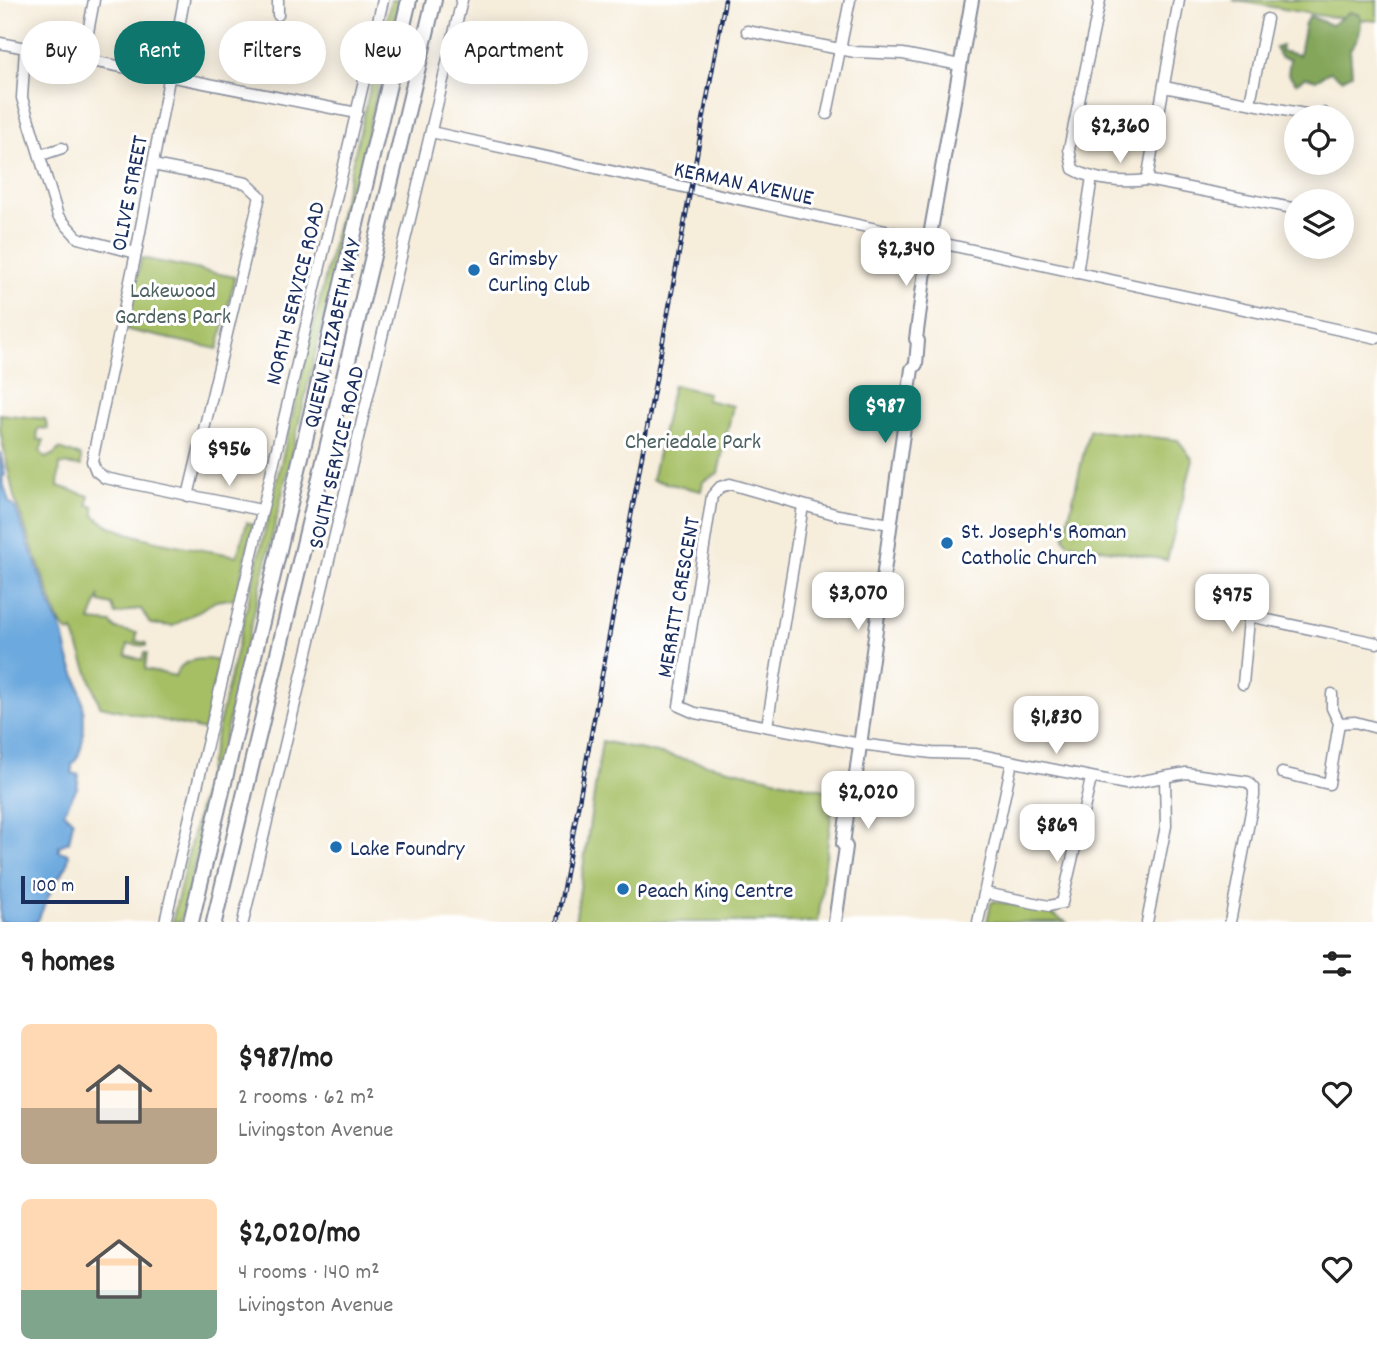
<!DOCTYPE html>
<html lang="en">
<head>
<meta charset="utf-8">
<style>
  body { margin:0; font-family:Dekko,sans-serif; background:#f6f6f6; color:#222; height:100vh; display:flex; flex-direction:column; font-size:26px; white-space:nowrap }
  * { box-sizing:border-box; margin:0 }
  p { font-size:23px; color:#767676 }
  .icon { flex:none; width:38px; height:38px; fill:none; stroke:currentColor; stroke-width:2; stroke-linecap:round; stroke-linejoin:round }
  .map { position:relative; height:922px; overflow:hidden }
  .side { display:flex; flex-direction:column; background:#fff; flex:1 }
  .side>* { flex:none }
  .top-card { position:absolute; left:21px; top:21px; width:700px; height:63px; display:flex; gap:14px }
  .buttons { position:absolute; left:1284px; top:105px; display:grid; gap:14px }
  .buttons a { display:grid; place-items:center; width:70px; height:70px; border-radius:50%; background:#fff; box-shadow:0 4px 18px #0003; font-size:35px }
  .scale { position:absolute; left:21px; bottom:18px; width:108px; box-sizing:border-box; padding-left:7px; border:4px solid #1b2f5e; border-top:0; font-size:19px; line-height:24px; white-space:nowrap; color:#1b2f5e; -webkit-text-stroke:5px #fff; paint-order:stroke }
  .price { position:absolute; translate:-50% -60px; padding:0 16px; border-radius:14px; background:#fff; color:#222; font-size:23px; line-height:46px; filter:drop-shadow(0 2px 4px #0008) }
  .price::after { content:''; position:absolute; left:50%; top:42px; width:21px; height:16px; margin-left:-10px; background:inherit; clip-path:polygon(0 0,100% 0,50% 100%) }
  .price.selected { background:#0f766e; color:#fff }
  ul { padding:0; list-style:none }
  li { display:flex; align-items:center; gap:21px; height:175px; padding:0 21px }
  li span { display:grid; place-items:center; flex:none; width:196px; height:140px; border-radius:10px; color:#555 }
  li>.icon { margin-inline-start:auto }
  span .icon { width:84px; height:84px; fill:#fffc; stroke-width:1 }
  li b { font-size:30px }
  h2 { display:flex; justify-content:space-between; align-items:center; height:84px; padding:0 21px; font-size:30px }
  .chip { padding:0 24px; border-radius:32px; background:#fff; box-shadow:0 4px 18px #0003; font-size:24px; line-height:63px }
  .chip.selected { background:#0f766e; color:#fff }
  .map>svg:first-child { display:block }
</style>
</head>
<body>
<div class="map">
<svg width="1377" height="922" viewBox="0 0 1377 922">
  <rect width="100%" height="100%" fill="#fff"/>
  <filter id="ink" filterUnits="userSpaceOnUse"><feTurbulence type="fractalNoise" baseFrequency=".0143" numOctaves="2"/><feDisplacementMap in="SourceGraphic" scale="14" xChannelSelector="R" yChannelSelector="G"/><feConvolveMatrix kernelMatrix="1 2 1 2 8 2 1 2 1" color-interpolation-filters="sRGB"/></filter>
  <filter id="wash" filterUnits="userSpaceOnUse"><feTurbulence type="fractalNoise" baseFrequency=".00686" numOctaves="4" result="noise"/><feDisplacementMap in="SourceGraphic" scale="28" xChannelSelector="R" yChannelSelector="G"/><feGaussianBlur stdDeviation="1.57" result="paint"/><feColorMatrix in="noise" values="0 0 0 0 0 0 0 0 0 0 0 0 0 0 0 0 0 1.4 0 .05"/><feComposite in="paint" operator="in"/></filter>
  <g filter="url(#wash)">
    <rect width="100%" height="100%" fill="#f6eddb"/>
    <g fill="#a6bf65" stroke="#607762" stroke-width="2">
      <path d="M391 0H399L181 922H172Z"/>
      <path d="M1233 0H1377V21L1323 16Z"/>
      <path d="M141 258 235 277 218 349 127 330Z"/>
      <path d="M673 385 708 393 706 400 733 406 718 473 703 482 701 491 652 480Z"/>
      <path d="M0 414 45 419 48 429 39 428 37 431 38 440H44L40 451 45 458 53 455 59 449 81 456V466L60 464 58 486 89 496 88 505 94 507V515C116 539 203 549 237 556L247 522 253 525 236 598 216 601 173 626 150 624 141 609C130 608 124 615 115 614L112 605 100 602 99 597 90 621 111 623 116 629 137 633 136 641 146 643V646L128 644 126 655 142 660 144 653H147L145 669 175 676C181 658 203 657 219 661L204 730 100 706 73 631 69 633 60 623 14 497 0 430Z"/>
      <path d="M1089 430 1178 440 1193 460 1167 560 1068 543 1064 538Z"/>
      <path d="M602 741 834 792 818 922H575Z"/>
      <path d="M994 901 1048 912 1066 922H987L991 903Z"/>
    </g>
    <path fill="#84a65a" stroke="#506a5c" stroke-width="2" d="M1350 12 1360 15C1363 29 1359 39 1350 49L1352 74 1342 79 1330 72 1316 80 1306 77 1296 83 1288 74 1290 59 1280 57 1275 48 1282 46 1281 51 1299 55 1305 23 1310 16 1331 25Z"/>
    <path fill="#6ca9de" stroke="#446c9e" stroke-width="2" d="M0 452 5 475 2 478 9 502 15 507 56 619C65 632 64 640 68 655 70 665 77 675 79 686 85 707 88 748 72 765V773L79 775 77 788 64 812 73 821 69 842 59 846V851L69 854 67 866 54 884 37 922H0Z"/>
  </g>
  <g filter="url(#ink)">
    <g fill="none" stroke-linecap="round" stroke-linejoin="round">
      <defs>
        <g id="minor">
          <path d="M184 0 136 253 92 461 96 471 105 478 261 510"/>
          <path d="M1100 0 1069 149 1073 169C1093 181 1124 183 1147 180L1297 209"/>
          <path d="M278 15V0"/>
          <path d="M747 31 855 52 903 54 960 65"/>
          <path d="M0 43 357 113"/>
          <path d="M25 48 22 98 58 216 78 238 136 253"/>
          <path d="M83 59 94 0"/>
          <path d="M1164 87 1310 115 1323 113"/>
          <path d="M1250 102 1267 19"/>
          <path d="M827 114 850 0"/>
          <path d="M431 132 1377 338"/>
          <path d="M41 155 62 148"/>
          <path d="M153 165 246 183 260 196 188 496"/>
          <path d="M1147 180 1179 0"/>
          <path d="M1077 273 1092 177"/>
          <path d="M890 524 838 515 730 484 720 487 712 496 679 706 695 713 860 744 932 753 975 754 1126 784 1186 773 1248 782 1254 789V796L1230 922"/>
          <path d="M1249 616 1377 643"/>
          <path d="M1243 684 1252 587"/>
          <path d="M1339 723 1355 722 1377 728"/>
          <path d="M767 726 803 506"/>
          <path d="M1282 773 1329 784 1339 723 1332 708V694"/>
          <path d="M985 893 1049 906 1062 903 1091 779"/>
          <path d="M165 922 383 0"/>
          <path d="M243 922 462 0"/>
          <path d="M978 922 1012 762"/>
          <path d="M1147 922 1166 826 1165 778"/>
        </g>
        <path id="major" d="M835 922 846 847 843 844 848 808 852 803 912 369 916 364 918 341 916 339 929 241 972 0"/>
        <g id="highway">
          <path d="M191 922 409 0"/>
          <path d="M214 922 434 0"/>
        </g>
      </defs>
      <use href="#minor" stroke="#888e9c" stroke-width="13"/>
      <use href="#major" stroke="#888e9c" stroke-width="16"/>
      <use href="#highway" stroke="#888e9c" stroke-width="18"/>
      <use href="#minor" stroke="#fff" stroke-width="10"/>
      <use href="#major" stroke="#fff" stroke-width="12"/>
      <use href="#highway" stroke="#fff" stroke-width="14"/>
      <defs>
        <path id="rail" d="M557 922 725 0"/>
      </defs>
      <use href="#rail" stroke="#1b2f5e" stroke-width="4.5"/>
      <use href="#rail" stroke="#fff" stroke-width="2" stroke-dasharray="5" stroke-linecap="butt"/>
    </g>
  </g>
  <g fill="#1f6fb2" stroke="#fff" stroke-width="2.5">
    <circle cx="474" cy="270" r="7"/>
    <circle cx="947" cy="543" r="7"/>
    <circle cx="336" cy="847" r="7"/>
    <circle cx="623" cy="889" r="7"/>
  </g>
  <g text-anchor="middle" stroke-width="6" stroke-linejoin="round" paint-order="stroke">
    <g font-size="23" fill="#1b2f5e" stroke="#fff">
      <text transform="translate(744 182) rotate(12)" y="8">KERMAN AVENUE</text>
      <text transform="translate(128 193) rotate(-79)" y="8">OLIVE STREET</text>
      <text transform="translate(294 293) rotate(-76)" y="8">NORTH SERVICE ROAD</text>
      <text transform="translate(331 333) rotate(-77)" y="8">QUEEN ELIZABETH WAY</text>
      <text transform="translate(335 457) rotate(-77)" y="8">SOUTH SERVICE ROAD</text>
      <text transform="translate(677 597) rotate(-80)" y="8">MERRITT CRESCENT</text>
    </g>
    <g font-size="23" fill="#1b2f5e" stroke="#fff" text-anchor="start">
      <text x="488" y="265">Grimsby<tspan x="488" dy="26">Curling Club</tspan></text>
      <text x="961" y="538">St. Joseph's Roman<tspan x="961" dy="26">Catholic Church</tspan></text>
      <text x="350" y="855">Lake Foundry</text>
      <text x="637" y="897">Peach King Centre</text>
    </g>
    <g font-size="23" fill="#4c6160" stroke="#fff">
      <text x="173" y="297">Lakewood<tspan x="173" dy="26">Gardens Park</tspan></text>
      <text x="693" y="448">Cheriedale Park</text>
    </g>
  </g>
</svg>
<div class="buttons">
<a><svg class="icon" aria-label="locate" viewBox="0 0 24 24"><circle cx="12" cy="12" r="6"/><path d="M12 2v4M12 18v4M2 12h4M18 12h4"/></svg></a>
<a><svg class="icon" aria-label="layers" viewBox="0 0 24 24"><path d="M12 4l9 5-9 5-9-5zM3 14l9 5 9-5"/></svg></a>
</div>
<div class="scale">100 m</div>
<b class="price" style="left:1120px;top:165px">$2,360</b>
<b class="price" style="left:906px;top:288px">$2,340</b>
<b class="price selected" style="left:885px;top:445px">$987</b>
<b class="price" style="left:229px;top:488px">$956</b>
<b class="price" style="left:858px;top:632px">$3,070</b>
<b class="price" style="left:1232px;top:634px">$975</b>
<b class="price" style="left:1056px;top:756px">$1,830</b>
<b class="price" style="left:868px;top:831px">$2,020</b>
<b class="price" style="left:1057px;top:864px">$869</b>
<div class="top-card">
<a class="chip">Buy</a>
<a class="chip selected">Rent</a>
<a class="chip">Filters</a>
<a class="chip">New</a>
<a class="chip">Apartment</a>
</div>
</div>
<section class="side">
<h2>9 homes<svg class="icon" aria-label="filters" viewBox="0 0 24 24"><path d="M4 7h16M4 17h16"/><circle cx="9" cy="7" r="2"/><circle cx="15" cy="17" r="2"/></svg></h2>
<ul>
<li><span style="background:linear-gradient(#ffd9b3 60%,#b9a48a 0)"><svg class="icon" aria-label="home" viewBox="0 0 24 24"><path d="M3 11l9-7 9 7M6 9v11h12V9"/></svg></span><div><b>$987/mo</b><p>2 rooms · 62 m²</p><p>Livingston Avenue</p></div><svg class="icon" aria-label="heart" viewBox="0 0 24 24"><path d="M12 20l-8-8c-3-5 5-10 8-4 3-6 11-1 8 4z"/></svg></li>
<li><span style="background:linear-gradient(#ffd9b3 65%,#7fa58c 0)"><svg class="icon" aria-label="home" viewBox="0 0 24 24"><path d="M3 11l9-7 9 7M6 9v11h12V9"/></svg></span><div><b>$2,020/mo</b><p>4 rooms · 140 m²</p><p>Livingston Avenue</p></div><svg class="icon" aria-label="heart" viewBox="0 0 24 24"><path d="M12 20l-8-8c-3-5 5-10 8-4 3-6 11-1 8 4z"/></svg></li>
</ul>
</section>
</body>
</html>
